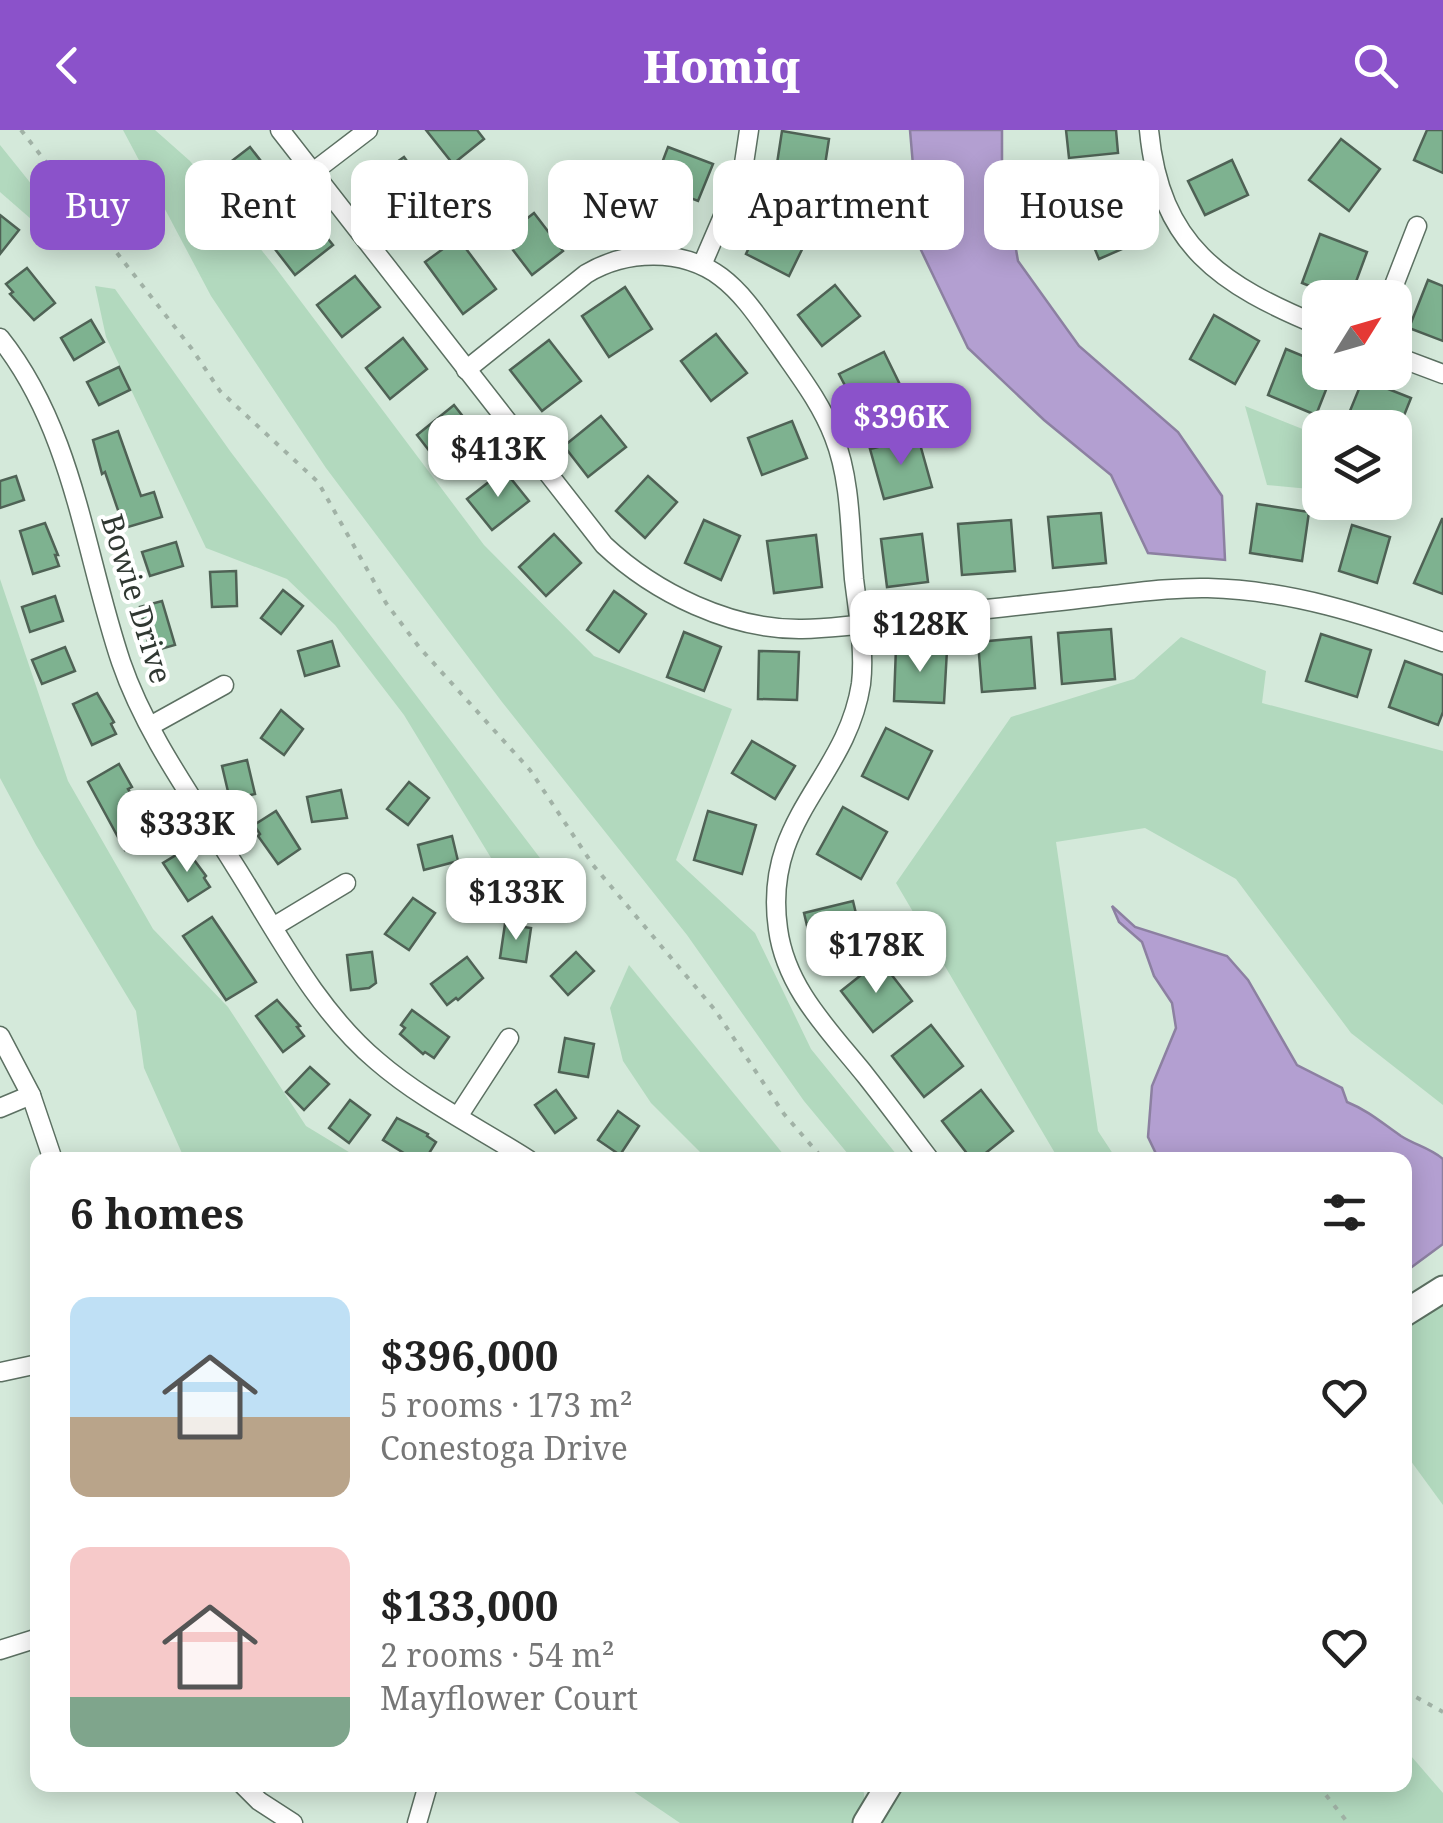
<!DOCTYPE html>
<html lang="en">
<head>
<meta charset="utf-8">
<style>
  body { margin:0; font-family:"Noto Serif",serif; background:#f2f2f2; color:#222; height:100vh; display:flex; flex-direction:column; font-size:38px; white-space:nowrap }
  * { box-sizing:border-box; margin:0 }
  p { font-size:32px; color:#767676 }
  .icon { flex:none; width:55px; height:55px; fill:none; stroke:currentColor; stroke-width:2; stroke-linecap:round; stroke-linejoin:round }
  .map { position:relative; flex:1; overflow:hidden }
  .panel { position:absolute; left:30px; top:1022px; width:1382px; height:640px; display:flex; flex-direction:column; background:#fff; border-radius:20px; box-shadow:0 5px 25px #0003 }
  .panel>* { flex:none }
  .banner { position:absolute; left:30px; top:30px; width:1385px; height:90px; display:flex; gap:20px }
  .needle { width:65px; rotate:53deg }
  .buttons { position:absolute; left:1302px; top:150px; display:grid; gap:20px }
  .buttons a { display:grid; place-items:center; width:110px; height:110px; border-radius:20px; background:#fff; box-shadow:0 5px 25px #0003; font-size:50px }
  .price { position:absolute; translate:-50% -85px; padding:0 22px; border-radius:20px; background:#fff; color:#222; font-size:32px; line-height:65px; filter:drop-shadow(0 2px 5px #0008) }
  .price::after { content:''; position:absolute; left:50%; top:60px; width:30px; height:22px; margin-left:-15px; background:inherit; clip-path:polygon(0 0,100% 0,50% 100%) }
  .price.active { background:#8b52ca; color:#fff }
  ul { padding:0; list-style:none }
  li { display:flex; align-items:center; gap:30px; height:250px; padding:0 40px }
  li span { display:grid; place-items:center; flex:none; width:280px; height:200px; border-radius:20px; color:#555 }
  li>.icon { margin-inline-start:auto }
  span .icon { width:120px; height:120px; fill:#fffc; stroke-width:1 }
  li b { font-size:42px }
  h2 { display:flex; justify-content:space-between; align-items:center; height:120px; padding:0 40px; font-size:42px }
  .chip { padding:0 35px; border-radius:20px; background:#fff; box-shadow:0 5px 25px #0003; font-size:35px; line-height:90px }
  .chip.active { background:#8b52ca; color:#fff }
  header { display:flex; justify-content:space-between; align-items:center; height:130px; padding:0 40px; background:#8b52ca; color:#fff; font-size:45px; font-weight:800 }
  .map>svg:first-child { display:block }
</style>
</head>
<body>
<header><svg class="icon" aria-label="back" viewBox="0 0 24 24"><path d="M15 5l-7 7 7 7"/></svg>Homiq<svg class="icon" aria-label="search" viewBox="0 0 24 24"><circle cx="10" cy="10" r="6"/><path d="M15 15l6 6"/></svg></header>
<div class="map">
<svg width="1443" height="1693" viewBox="0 0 1443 1693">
  <rect width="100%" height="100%" fill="#d4e9da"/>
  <g fill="#b2d9be">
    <path d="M123 0H155L190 31 275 137 484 415 594 526 732 579 676 730 755 803 811 919 901 1030H853L804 971 687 805 502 572 326 338 211 166Z"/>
    <path d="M0 15 53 81 31 89 0 62Z"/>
    <path d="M95 156 115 159 230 321 572 770 513 764 404 585 335 495 287 449 206 418 106 207Z"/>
    <path d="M1245 276 1320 306V360L1267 355Z"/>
    <path d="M0 449 68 651 153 799 228 877 306 996 362 1030H185L144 938 136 881 36 715 0 648Z"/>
    <path d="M1181 507 1266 541 1262 573 1443 621V975L1351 903 1236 749 1145 698 1056 712 1098 1001 1117 1030H1059L896 753 1011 587 1134 549Z"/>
    <path d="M629 835 788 1030H708L651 973 623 931 610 878Z"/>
    <path d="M1443 1157V1375L1405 1323V1184Z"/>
    <path d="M1405 1619 1443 1663V1693H680L624 1655H863L865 1675 884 1655H1405Z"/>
  </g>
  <g fill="#b39fd1" stroke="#8c80a1" stroke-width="2.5">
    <path d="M910 0H1002V38L1018 131 1079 216 1178 302 1222 366 1225 430 1148 423 1111 345 1044 290 968 218 920 118Z"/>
    <path d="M1112 776 1135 797 1227 826 1248 850 1297 935 1342 958 1347 972C1369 981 1382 993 1401 1006 1415 1015 1430 1018 1443 1029V1114L1405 1142V1030H1159L1148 1007 1152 956 1176 898 1172 873 1154 846 1142 812 1119 792Z"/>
  </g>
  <g fill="#7eb290" stroke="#4f6255" stroke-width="2.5">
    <path d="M426 0H477L484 9 453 34Z"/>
    <path d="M1066 0H1116L1118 23 1069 28Z"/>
    <path d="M1427 0H1443V43L1414 30Z"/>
    <path d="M782 1 829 9 823 48 776 40Z"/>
    <path d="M1341 9 1380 39 1349 81 1309 50Z"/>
    <path d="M250 17 282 58 244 88 211 47Z"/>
    <path d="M668 17 713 34 698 71 654 54Z"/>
    <path d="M404 27 428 60 388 90 363 56Z"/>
    <path d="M1232 30 1248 65 1205 85 1188 51Z"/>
    <path d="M613 47 628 92 590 105 576 59Z"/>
    <path d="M1125 61 1145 109 1099 129 1079 81Z"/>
    <path d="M768 77 812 99 789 146 746 124Z"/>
    <path d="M534 83 563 121 532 145 503 107Z"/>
    <path d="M308 84 333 115 295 145 271 114Z"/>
    <path d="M0 85 19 100 0 124Z"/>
    <path d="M1320 104 1367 122 1350 168H1340L1302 153Z"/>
    <path d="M458 108 496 159 463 184 425 132Z"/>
    <path d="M27 138 55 173 34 190 10 164 13 162 6 154Z"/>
    <path d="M355 146 380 177 342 207 317 175Z"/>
    <path d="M1428 150 1443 156V211L1409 198Z"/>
    <path d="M835 155 860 186 822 216 798 185Z"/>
    <path d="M625 157 652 199 609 227 582 186Z"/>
    <path d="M1214 185 1259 211 1235 254 1190 229Z"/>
    <path d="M91 190 104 212 74 230 61 208Z"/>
    <path d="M716 204 747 243 711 271 681 231Z"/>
    <path d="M403 208 427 239 390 269 366 238Z"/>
    <path d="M549 210 581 251 542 281 510 240Z"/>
    <path d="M1286 219 1320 233V242H1333L1316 285 1268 265Z"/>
    <path d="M884 222 907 269 863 290 839 244Z"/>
    <path d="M119 237 130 260 99 275 87 252Z"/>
    <path d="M1363 249 1411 268 1399 298H1343Z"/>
    <path d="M454 275 479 307 441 336 417 305Z"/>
    <path d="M601 286 626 317 588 347 564 316Z"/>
    <path d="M792 291 807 328 762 345 748 308Z"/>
    <path d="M118 301 141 366 154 362 162 387 128 397 125 384 120 386 105 342 102 344 93 310Z"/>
    <path d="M918 307 932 357 884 369 870 319Z"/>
    <path d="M504 340 529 371 492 400 467 369Z"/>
    <path d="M16 346 24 370 0 378V351Z"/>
    <path d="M648 346 677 372 645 408 616 381Z"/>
    <path d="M1257 374 1309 382 1302 431 1250 423Z"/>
    <path d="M1101 383 1106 433 1053 438 1048 387Z"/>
    <path d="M1442 389H1443V464L1414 453Z"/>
    <path d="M704 390 740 406 721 450 685 433Z"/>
    <path d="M1011 390 1015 441 962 445 958 394Z"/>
    <path d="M45 393 58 425H55L59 436 33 444 20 401Z"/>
    <path d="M1352 395 1390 407 1377 453 1339 441Z"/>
    <path d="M554 404 581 433 546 466 519 437Z"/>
    <path d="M922 404 928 452 887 457 881 409Z"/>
    <path d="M816 405 822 457 774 463 767 411Z"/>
    <path d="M176 412 183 436 150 446 142 422Z"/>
    <path d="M236 441 237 476 212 477 210 442Z"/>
    <path d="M283 460 303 476 281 504 261 488Z"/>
    <path d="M614 461 646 484 619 522 587 500Z"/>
    <path d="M55 466 63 491 30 502 22 477Z"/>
    <path d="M162 471 175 515 150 522 140 477Z"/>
    <path d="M1111 499 1115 549 1062 554 1058 503Z"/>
    <path d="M684 502 721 517 704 561 667 547Z"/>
    <path d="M1321 504 1371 520 1357 567 1306 551Z"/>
    <path d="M1031 507 1035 558 982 562 978 512Z"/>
    <path d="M332 511 339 536 305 546 298 521Z"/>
    <path d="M65 517 75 541 42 554 32 530Z"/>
    <path d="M896 517 947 520 944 573 894 571Z"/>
    <path d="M759 521 799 522 797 570 758 569Z"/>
    <path d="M1405 531 1443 545V582L1438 595 1389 577Z"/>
    <path d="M97 563 114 592 111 594 116 604 92 615 73 574Z"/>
    <path d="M281 580 303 599 284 625 261 608Z"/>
    <path d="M886 598 932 621 908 669 862 646Z"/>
    <path d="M752 611 795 636 775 669 732 643Z"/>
    <path d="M247 630 255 664 230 670 222 636Z"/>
    <path d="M119 634 132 657 128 659 154 702 125 720 88 652Z"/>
    <path d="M409 652 429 668 408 695 387 679Z"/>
    <path d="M341 660 347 688 312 692 307 667Z"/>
    <path d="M843 677 887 702 861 749 817 724Z"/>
    <path d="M276 681 300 719 278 734 258 706 260 704 254 695Z"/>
    <path d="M708 681 756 695 742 744 694 730Z"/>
    <path d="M452 706 458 731 424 740 418 715Z"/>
    <path d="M186 719 206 746 204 748 210 757 188 771 163 733Z"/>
    <path d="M413 768 435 783 409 820 385 804Z"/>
    <path d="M853 771 862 809 813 821 804 783Z"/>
    <path d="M212 787 256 852 226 870 183 806Z"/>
    <path d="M505 794 531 798 526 832 500 828Z"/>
    <path d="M372 822 376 853 369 858 351 860 347 825Z"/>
    <path d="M576 822 594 841 568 865 551 846Z"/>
    <path d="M467 827 483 848 458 870 456 868 447 875 431 854Z"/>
    <path d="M880 830 912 871 873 902 841 861Z"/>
    <path d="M277 870 300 896 297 897 304 906 283 922 256 886Z"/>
    <path d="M412 880 449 907 434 928 425 922 423 924 400 904 405 898 401 895Z"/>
    <path d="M931 895 963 936 924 967 892 926Z"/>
    <path d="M565 908 594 914 588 947 559 942Z"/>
    <path d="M310 937 329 954 304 980 286 962Z"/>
    <path d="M556 960 576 988 555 1003 535 975Z"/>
    <path d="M981 960 1013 1001 977 1030H972L942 991Z"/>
    <path d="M350 970 370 985 349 1013 329 998Z"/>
    <path d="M618 981 639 996 620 1025 598 1010Z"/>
    <path d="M397 988 428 1004 427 1006 436 1012 425 1030H415L383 1010Z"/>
  </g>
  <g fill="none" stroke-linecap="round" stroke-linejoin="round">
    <defs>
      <g id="street">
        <path d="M280 0 604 415C655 463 731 500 802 499 842 498 882 492 922 487 980 479 1038 474 1095 467 1132 463 1171 457 1208 458 1291 460 1366 485 1443 512"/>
        <path d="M1149 0C1160 116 1221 155 1320 196"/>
        <path d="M313 42 368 0"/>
        <path d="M702 135 743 40 749 0"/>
        <path d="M1389 168 1417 96"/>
        <path d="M0 208C74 301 84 422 121 532 146 605 195 671 235 736 277 802 316 880 377 931 422 970 479 998 529 1030"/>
        <path d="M1395 226 1443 244"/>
        <path d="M466 240 586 144C626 120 682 118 721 147 745 165 762 193 779 216 799 245 821 273 834 307 851 350 850 402 854 449 858 482 865 521 861 554 846 650 762 688 778 799 786 859 830 901 866 946 888 974 909 1002 930 1030"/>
        <path d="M150 596 224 555"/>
        <path d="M273 797 346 753"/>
        <path d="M0 906 31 965 53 1030"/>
        <path d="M0 978 31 965"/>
        <path d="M459 985 509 908"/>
        <path d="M1 1242 38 1234"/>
        <path d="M0 1520 38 1508"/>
        <path d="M243 1655 259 1671 293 1693"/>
        <path d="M417 1693 428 1655"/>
      </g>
      <g id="secondary">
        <path d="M1405 1183 1443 1159"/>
        <path d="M866 1693 889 1655"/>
      </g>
    </defs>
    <use href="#street" stroke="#5c7062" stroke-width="21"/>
    <use href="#secondary" stroke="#5c7062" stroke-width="29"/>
    <g stroke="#a1b2a6" stroke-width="4" stroke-dasharray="5 8" stroke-linecap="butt">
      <path d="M21 0 192 219 220 261 318 352 386 473 419 517 530 640 593 735 715 880 784 984 824 1030"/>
      <path d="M1405 1561 1443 1582"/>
      <path d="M1318 1655 1348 1693"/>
    </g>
    <use href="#street" stroke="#fff" stroke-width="18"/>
    <use href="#secondary" stroke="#fff" stroke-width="25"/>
  </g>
  <g text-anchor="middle" stroke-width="8" stroke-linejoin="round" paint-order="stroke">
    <g font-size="30" fill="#303832" stroke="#fff">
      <text transform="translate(136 469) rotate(73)" y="10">Bowie Drive</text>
    </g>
  </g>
</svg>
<div class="buttons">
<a><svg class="needle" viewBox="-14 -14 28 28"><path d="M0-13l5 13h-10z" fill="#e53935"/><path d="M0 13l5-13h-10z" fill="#767676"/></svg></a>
<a><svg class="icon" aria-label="layers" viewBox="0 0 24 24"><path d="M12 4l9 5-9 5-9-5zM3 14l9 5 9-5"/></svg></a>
</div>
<b class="price active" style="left:901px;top:338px">$396K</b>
<b class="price" style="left:498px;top:370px">$413K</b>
<b class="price" style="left:920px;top:545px">$128K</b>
<b class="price" style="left:187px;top:745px">$333K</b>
<b class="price" style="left:516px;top:813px">$133K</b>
<b class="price" style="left:876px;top:866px">$178K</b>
<div class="banner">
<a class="chip active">Buy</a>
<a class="chip">Rent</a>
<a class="chip">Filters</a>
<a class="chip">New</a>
<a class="chip">Apartment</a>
<a class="chip">House</a>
</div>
<section class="panel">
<h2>6 homes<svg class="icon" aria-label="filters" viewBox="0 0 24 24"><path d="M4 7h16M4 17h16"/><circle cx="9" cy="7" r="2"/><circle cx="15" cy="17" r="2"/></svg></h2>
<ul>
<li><span style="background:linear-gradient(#bfe0f5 60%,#b9a48a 0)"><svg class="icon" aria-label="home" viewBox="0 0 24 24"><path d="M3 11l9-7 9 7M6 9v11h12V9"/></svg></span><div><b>$396,000</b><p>5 rooms · 173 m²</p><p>Conestoga Drive</p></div><svg class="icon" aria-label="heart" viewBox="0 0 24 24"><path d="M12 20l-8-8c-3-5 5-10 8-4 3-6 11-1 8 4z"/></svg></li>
<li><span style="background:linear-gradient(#f6c9c9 75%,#7fa58c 0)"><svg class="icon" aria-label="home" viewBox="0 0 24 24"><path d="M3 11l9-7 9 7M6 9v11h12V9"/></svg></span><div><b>$133,000</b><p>2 rooms · 54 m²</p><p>Mayflower Court</p></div><svg class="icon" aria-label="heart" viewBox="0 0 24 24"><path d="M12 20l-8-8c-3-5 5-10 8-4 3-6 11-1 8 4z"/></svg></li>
</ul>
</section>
</div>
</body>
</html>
